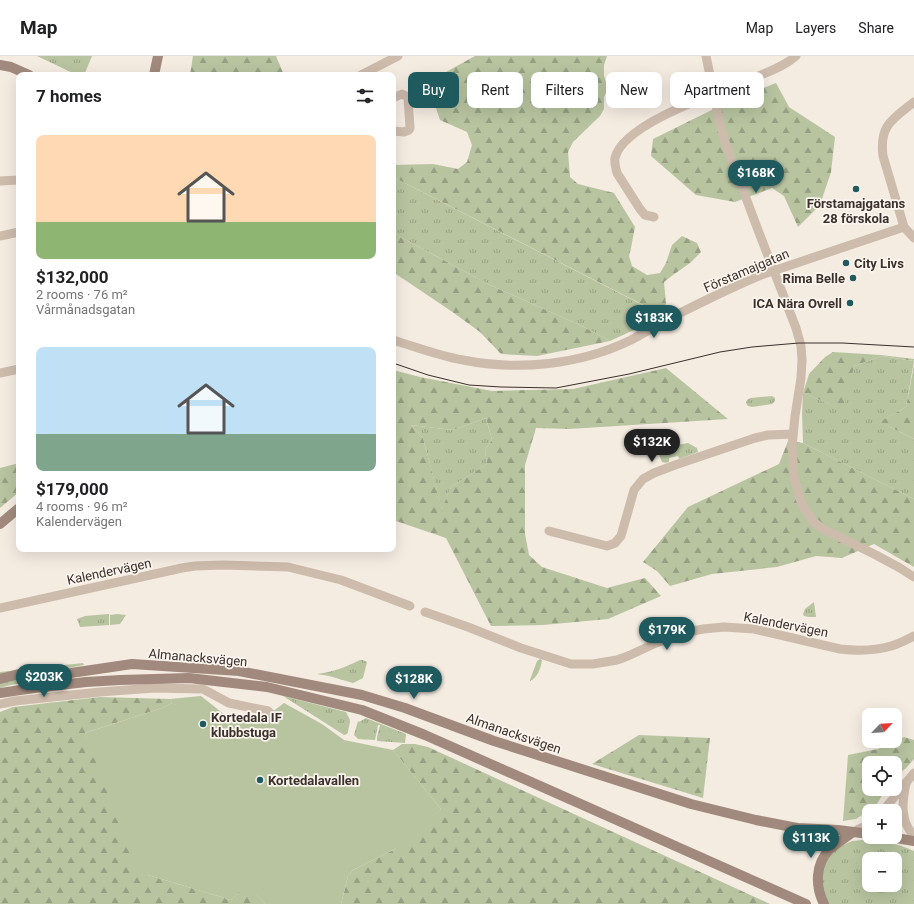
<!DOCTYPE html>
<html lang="en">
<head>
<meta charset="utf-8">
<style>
  body { margin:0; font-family:Roboto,sans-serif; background:#f6f6f6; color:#202124; height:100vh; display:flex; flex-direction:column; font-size:15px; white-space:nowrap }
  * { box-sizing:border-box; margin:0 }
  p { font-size:13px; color:#757577 }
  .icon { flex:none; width:22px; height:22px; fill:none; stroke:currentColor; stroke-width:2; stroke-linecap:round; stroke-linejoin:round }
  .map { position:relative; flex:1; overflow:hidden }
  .panel { position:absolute; left:16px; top:16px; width:380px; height:480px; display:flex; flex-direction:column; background:#fff; border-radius:8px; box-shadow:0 4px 16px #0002 }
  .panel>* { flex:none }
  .hud { position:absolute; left:408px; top:16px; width:380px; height:36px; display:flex; gap:8px }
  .needle { width:26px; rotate:65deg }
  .buttons { position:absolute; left:862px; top:652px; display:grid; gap:8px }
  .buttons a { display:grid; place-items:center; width:40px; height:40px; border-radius:8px; background:#fff; box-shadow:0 4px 16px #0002; font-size:20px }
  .price { position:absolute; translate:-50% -34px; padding:0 9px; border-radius:14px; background:#1f5a5e; color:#fff; font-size:13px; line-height:26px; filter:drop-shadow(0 1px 2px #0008) }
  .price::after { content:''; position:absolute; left:50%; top:24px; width:12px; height:9px; margin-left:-6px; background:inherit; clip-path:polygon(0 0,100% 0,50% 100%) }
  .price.on { background:#222; color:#fff }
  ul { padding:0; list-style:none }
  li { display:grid; align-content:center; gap:8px; height:212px; padding:0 20px }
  li span { display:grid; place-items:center; height:124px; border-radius:8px; color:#555 }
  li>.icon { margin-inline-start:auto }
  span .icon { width:72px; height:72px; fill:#fffc; stroke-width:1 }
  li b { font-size:17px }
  h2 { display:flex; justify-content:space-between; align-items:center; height:48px; padding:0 20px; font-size:17px }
  .chip { padding:0 14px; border-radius:8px; background:#fff; box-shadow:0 4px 16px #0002; font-size:14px; line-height:36px }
  .chip.on { background:#1f5a5e; color:#fff }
  header { display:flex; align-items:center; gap:24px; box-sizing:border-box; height:56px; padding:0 20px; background:#fff; border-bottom:1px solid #e0e0e0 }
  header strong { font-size:19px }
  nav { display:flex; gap:22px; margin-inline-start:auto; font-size:14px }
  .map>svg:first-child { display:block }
</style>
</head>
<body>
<header>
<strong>Map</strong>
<nav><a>Map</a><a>Layers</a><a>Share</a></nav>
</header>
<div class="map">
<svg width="914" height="848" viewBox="0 0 914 848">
  <defs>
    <pattern id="grass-tufts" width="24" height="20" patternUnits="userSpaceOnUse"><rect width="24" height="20" fill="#b8c4a0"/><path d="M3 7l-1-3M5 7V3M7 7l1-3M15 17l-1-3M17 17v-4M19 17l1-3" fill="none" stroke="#97a083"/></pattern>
    <pattern id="forest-firs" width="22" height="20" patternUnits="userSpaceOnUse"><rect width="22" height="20" fill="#b8c4a0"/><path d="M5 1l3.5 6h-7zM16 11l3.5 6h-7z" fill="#97a083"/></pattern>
  </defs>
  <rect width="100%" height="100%" fill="#f4ebe1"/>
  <g fill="url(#grass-tufts)" fill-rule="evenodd">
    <path d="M37 0H92L84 19H77Z"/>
    <path d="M393 121 664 260 610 285 584 271 490 229 393 177Z"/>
    <path d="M882 300 914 305 906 351 873 370H888L914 383V443L803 387 802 357 803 337 830 348 854 310Z"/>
    <path d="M772 340 775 342V345L772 348 752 351 748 350 746 347 747 344 750 342Z"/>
    <path d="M486 362 492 384 485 394 487 408 451 431 442 454 423 382 411 369 453 374Z"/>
    <path d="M688 387 697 392 698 396 679 403 678 400 669 402V406C666 407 664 407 662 406 660 401 656 394 659 390L666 391Z"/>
    <path d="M814 546 816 561H809L804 560 803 558 805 553Z"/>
    <path d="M109 558V569L80 571 77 563 85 560Z"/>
    <path d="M117 558 126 559 120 568 110 569V559Z"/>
    <path d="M540 603 542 604C541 612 537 622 530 625V624L537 605Z"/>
    <path d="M360 604H363L367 606 363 622 353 627 329 620 317 618C333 616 346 611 360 604Z"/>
    <path d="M83 607 84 609 48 616 0 620V616Z"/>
    <path d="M71 621 10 629 0 632V626L12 622Z"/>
    <path d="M283 640 346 656C352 667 350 664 348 676L347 678 344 679Z"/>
    <path d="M366 662 406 678 405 687 377 685V681L380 669H378L375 684 358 683 354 679 358 665 359 666Z"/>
    <path d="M863 784C881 785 897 787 914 795V848H829L823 838 821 817 827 803 839 791 852 785ZM869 803H895V829H869Z"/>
  </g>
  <g fill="url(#forest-firs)" fill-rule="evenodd">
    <path d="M193 0H276L284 19H190Z"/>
    <path d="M475 0H607L604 9V20L608 32 604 41V53L600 60 573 86 568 96 570 121 578 128 614 137 635 171 631 192 629 200 632 210 647 219 660 217 666 207 672 189 682 180 697 187 701 196 690 207 673 219 664 226 666 248 657 256 393 121V109L433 108 458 113 467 106 472 89 467 76 440 64 434 46 427 37 428 26Z"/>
    <path d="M776 27 789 51 835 81 831 116 820 149 798 171 784 140 772 132 735 146 696 139 651 100 653 83 730 45Z"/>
    <path d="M393 177 490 229 584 271 610 285 537 300 501 298 480 276 451 255 393 216Z"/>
    <path d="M833 296 881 299 914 303V305L882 300 854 310 844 351 830 348 803 337 809 318 825 301Z"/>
    <path d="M914 309V383L888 370H872L906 351Z"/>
    <path d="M666 312 728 363 569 373 536 372 525 409V478L529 499 542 511 607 532 645 522 661 540 608 563 543 569 491 570 446 482 393 464V314L420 321 492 335 573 333ZM486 362 492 384 485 394 487 408 451 431 442 453 423 382 411 369 453 374Z"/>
    <path d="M788 385 803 387 914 443V511L874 488 842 502 816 500 777 511 712 518 670 530 657 515 643 506 688 451 779 408Z"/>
    <path d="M19 407V436L0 452V412Z"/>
    <path d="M100 641 170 643 172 647 162 652 85 677 148 819 231 844 247 827 265 848H0V656L13 651Z"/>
    <path d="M639 679 710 682 703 742 592 708Z"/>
    <path d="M904 681 914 684V703L906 712 895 721V707H869V733H886L875 751 856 763 843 765 848 699 878 693Z"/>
    <path d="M402 688H415L428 691 770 848H341L348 820 353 814 395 793 441 753 393 694Z"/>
  </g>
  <path fill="#b8c4a0" d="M201 640 230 663 259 666 284 647 322 668 344 684 393 694 441 753 416 779 395 793 353 814 348 820 341 848H265L247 828 231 844 148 819 135 810 85 677 162 652 172 647 170 643Z"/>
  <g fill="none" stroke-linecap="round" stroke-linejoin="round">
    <g stroke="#cdbbac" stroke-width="9">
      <path d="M706 0 720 68 725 86 758 174 796 272 801 290 802 304 801 322 795 360 792 391 794 420 799 440 803 450 808 458 814 466 823 473 876 499 900 512 914 521"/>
      <path d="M361 19 398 0"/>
      <path d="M393 42 402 38 406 40 408 42 410 72 409 74 404 76 393 75"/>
      <path d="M914 46C893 63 879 69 883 100L904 171 914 182"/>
      <path d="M0 125 19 124"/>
      <path d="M654 161 645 159 640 153 617 117C616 112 614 107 615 102 623 66 728 33 761 19 773 14 786 9 796 0"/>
      <path d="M0 180 19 176"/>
      <path d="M393 284C416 291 439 300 463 304 518 315 580 309 631 284 646 276 661 267 676 259 704 245 732 231 761 219L904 171"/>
      <path d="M0 317 19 313"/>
      <path d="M549 475 607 490 615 487 621 480 634 434 643 423 654 417 675 409 755 382 768 379 793 378"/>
      <path d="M0 552 182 512 195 510 223 509 288 511 341 524 410 550"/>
      <path d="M425 556 468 571 521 592 571 608H593L617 604 628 600 656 587 693 575 703 573 724 571 754 573 840 593C857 595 874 595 891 590 899 588 906 584 914 580"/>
      <path d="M0 648 15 645 100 636 154 632 203 633 229 647 268 655 275 662"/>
      <path d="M906 727C902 746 900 765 914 780"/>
      <path d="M883 755 914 717"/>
      <path d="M853 776 869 768"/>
    </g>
    <g stroke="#a18a7d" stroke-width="10">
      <path d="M0 9 11 11 29 19"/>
      <path d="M154 19 158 0"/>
      <path d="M0 468 19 452"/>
      <path d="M0 623 19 618H32L43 619 71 617 132 608 239 615 362 639 405 652 494 685 691 748 756 764 797 772 838 774 869 778"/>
      <path d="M0 637 34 632 86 626 120 624 189 622 267 631 362 654 425 679 806 848"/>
      <path d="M890 781 914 785"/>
      <path d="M824 848C815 830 815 808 830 793 837 787 845 782 853 776"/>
    </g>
    <path stroke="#3b302b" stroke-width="1" d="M393 307 428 319 469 329 501 331 556 332 629 318 720 296 752 291 799 287H842L914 291"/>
  </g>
  <g fill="#1f5a5e" stroke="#fbf5ee" stroke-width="1.5">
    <circle cx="856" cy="133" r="4"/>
    <circle cx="846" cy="207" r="4"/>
    <circle cx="853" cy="222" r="4"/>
    <circle cx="850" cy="247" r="4"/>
    <circle cx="203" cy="668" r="4"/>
    <circle cx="260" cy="724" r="4"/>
  </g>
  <g text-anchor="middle" stroke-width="3.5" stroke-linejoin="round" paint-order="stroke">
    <g font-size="13" font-weight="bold" fill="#3b302b" stroke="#fbf5ee" text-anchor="start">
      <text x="856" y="152" text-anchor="middle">Förstamajgatans<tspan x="856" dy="15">28 förskola</tspan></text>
      <text x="854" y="212">City Livs</text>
      <text x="845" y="227" text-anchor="end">Rima Belle</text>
      <text x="842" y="252" text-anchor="end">ICA Nära Ovrell</text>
      <text x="211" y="666">Kortedala IF<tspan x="211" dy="15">klubbstuga</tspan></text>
      <text x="268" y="729">Kortedalavallen</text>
    </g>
    <g font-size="13" fill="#3b302b" stroke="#fbf5ee">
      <text transform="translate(746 214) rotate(-23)" y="5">Förstamajgatan</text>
      <text transform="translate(109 515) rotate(-12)" y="5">Kalendervägen</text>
      <text transform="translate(786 568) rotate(11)" y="5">Kalendervägen</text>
      <text transform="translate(198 601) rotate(5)" y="5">Almanacksvägen</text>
      <text transform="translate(514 677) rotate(19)" y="5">Almanacksvägen</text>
    </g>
  </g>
</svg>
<div class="buttons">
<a><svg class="needle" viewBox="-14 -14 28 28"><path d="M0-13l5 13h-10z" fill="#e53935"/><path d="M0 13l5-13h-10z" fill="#757577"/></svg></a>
<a><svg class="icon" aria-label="locate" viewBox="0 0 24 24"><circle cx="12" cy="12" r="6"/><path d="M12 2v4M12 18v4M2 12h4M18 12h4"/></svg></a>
<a>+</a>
<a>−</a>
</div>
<b class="price" style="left:756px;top:138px">$168K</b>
<b class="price" style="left:654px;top:283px">$183K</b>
<b class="price on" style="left:652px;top:407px">$132K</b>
<b class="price" style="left:667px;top:595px">$179K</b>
<b class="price" style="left:44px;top:642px">$203K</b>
<b class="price" style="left:414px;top:644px">$128K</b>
<b class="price" style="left:811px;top:803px">$113K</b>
<div class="hud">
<a class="chip on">Buy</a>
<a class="chip">Rent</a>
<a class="chip">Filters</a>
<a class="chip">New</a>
<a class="chip">Apartment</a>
</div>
<section class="panel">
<h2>7 homes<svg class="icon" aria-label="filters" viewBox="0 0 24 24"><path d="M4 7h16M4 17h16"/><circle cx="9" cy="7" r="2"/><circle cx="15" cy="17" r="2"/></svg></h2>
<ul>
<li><span style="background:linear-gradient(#ffd9b3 70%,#8fb573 0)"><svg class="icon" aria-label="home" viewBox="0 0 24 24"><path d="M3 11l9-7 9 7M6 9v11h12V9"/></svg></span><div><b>$132,000</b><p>2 rooms · 76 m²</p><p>Vårmånadsgatan</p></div></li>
<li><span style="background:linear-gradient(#bfe0f5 70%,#7fa58c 0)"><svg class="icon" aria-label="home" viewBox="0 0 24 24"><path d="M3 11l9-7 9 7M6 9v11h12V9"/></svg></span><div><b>$179,000</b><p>4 rooms · 96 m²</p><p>Kalendervägen</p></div></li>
</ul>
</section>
</div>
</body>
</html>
